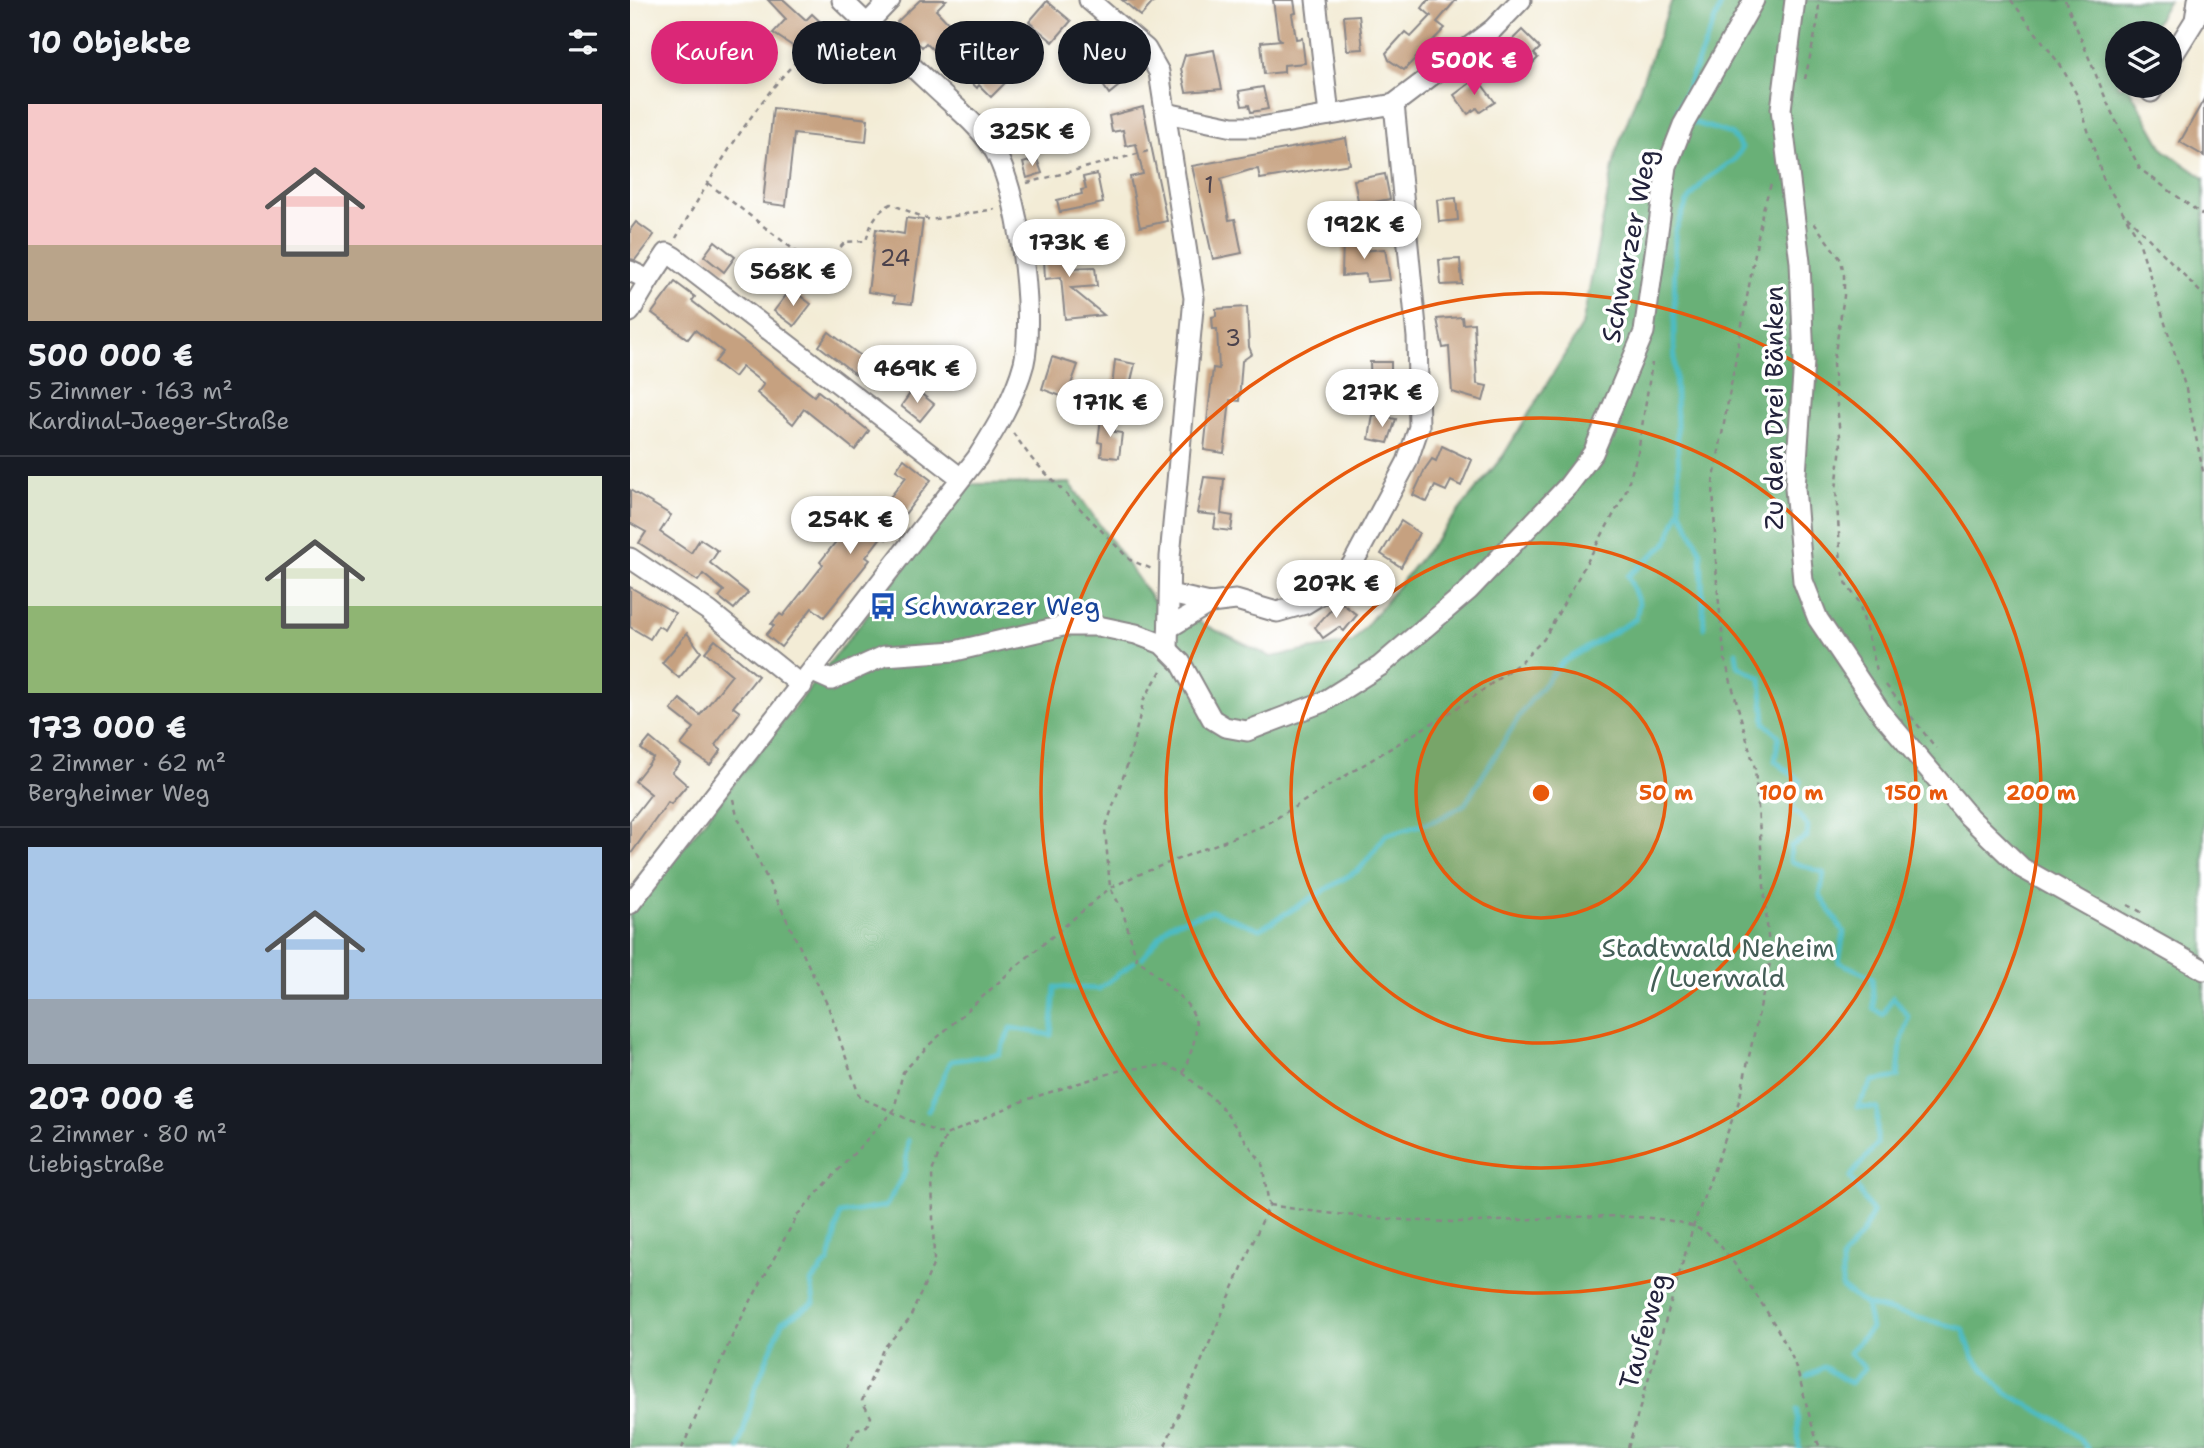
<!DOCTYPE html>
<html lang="de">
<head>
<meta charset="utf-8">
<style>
  body { margin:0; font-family:"Shantell Sans",sans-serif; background:#20242c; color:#f1f3f6; height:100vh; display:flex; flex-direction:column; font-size:26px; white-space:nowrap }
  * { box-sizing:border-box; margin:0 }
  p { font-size:23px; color:#9ea1a6 }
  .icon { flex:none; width:38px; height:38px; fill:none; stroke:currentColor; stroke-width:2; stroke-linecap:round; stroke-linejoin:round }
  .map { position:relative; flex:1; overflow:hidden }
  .side { display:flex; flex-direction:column; background:#171b24; width:630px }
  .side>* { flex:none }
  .banner { position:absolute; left:21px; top:21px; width:665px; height:63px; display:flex; gap:14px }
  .fabs { position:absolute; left:1475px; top:21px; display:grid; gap:14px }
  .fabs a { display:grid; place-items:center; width:77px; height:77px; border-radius:50%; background:#171b24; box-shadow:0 4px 10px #0003; font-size:35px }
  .price { position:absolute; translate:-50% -60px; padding:0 16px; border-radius:24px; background:#fff; color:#222; font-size:23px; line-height:46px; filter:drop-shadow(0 2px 4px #0008) }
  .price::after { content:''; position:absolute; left:50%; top:42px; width:21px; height:16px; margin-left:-10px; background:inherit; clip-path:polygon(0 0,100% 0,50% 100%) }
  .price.on { background:#db2777; color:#fff }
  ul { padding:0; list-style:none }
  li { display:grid; align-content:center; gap:14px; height:371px; padding:0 28px }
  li+li { border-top:2px solid #363941 }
  li span { display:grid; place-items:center; height:217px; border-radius:0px; color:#555 }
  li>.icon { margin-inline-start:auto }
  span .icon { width:126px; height:126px; fill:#fffc; stroke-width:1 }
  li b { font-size:30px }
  h2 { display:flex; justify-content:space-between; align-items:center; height:84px; padding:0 28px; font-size:30px }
  .tag { padding:0 24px; border-radius:32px; background:#171b24; box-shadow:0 4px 10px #0003; font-size:24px; line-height:63px }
  .tag.on { background:#db2777; color:#fff }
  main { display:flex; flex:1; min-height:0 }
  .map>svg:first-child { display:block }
</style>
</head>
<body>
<main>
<section class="side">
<h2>10 Objekte<svg class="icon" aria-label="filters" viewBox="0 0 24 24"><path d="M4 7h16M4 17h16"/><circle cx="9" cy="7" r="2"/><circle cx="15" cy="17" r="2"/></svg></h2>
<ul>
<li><span style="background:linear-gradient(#f6c9c9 65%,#b9a48a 0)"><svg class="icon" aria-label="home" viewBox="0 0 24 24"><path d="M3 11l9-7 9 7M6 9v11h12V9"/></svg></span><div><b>500 000 €</b><p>5 Zimmer · 163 m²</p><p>Kardinal-Jaeger-Straße</p></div></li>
<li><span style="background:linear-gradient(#dfe7d0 60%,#8fb573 0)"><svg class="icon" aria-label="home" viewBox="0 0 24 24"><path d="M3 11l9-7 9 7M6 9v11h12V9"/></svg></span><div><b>173 000 €</b><p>2 Zimmer · 62 m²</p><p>Bergheimer Weg</p></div></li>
<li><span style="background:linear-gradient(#a9c7e8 70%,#9aa5b1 0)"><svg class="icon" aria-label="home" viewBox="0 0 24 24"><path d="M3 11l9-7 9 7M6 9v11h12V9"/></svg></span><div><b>207 000 €</b><p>2 Zimmer · 80 m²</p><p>Liebigstraße</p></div></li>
</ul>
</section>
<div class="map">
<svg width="1574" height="1448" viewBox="0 0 1574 1448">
  <rect width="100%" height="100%" fill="#fff"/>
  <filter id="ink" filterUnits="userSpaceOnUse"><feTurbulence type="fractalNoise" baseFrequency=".0143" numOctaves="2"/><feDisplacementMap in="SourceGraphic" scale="14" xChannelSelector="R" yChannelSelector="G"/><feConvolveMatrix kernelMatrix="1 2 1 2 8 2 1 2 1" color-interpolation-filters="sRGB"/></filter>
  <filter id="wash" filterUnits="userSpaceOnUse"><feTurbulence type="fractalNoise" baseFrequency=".00686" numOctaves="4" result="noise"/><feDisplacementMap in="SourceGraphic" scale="28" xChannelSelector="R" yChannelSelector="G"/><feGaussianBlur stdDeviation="1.57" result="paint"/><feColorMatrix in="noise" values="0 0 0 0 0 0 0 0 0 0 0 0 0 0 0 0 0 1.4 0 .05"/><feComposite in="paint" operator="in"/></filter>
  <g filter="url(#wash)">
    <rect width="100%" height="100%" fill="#f3ecd6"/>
    <path fill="#69b077" stroke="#466959" stroke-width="2" d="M1042 0H1539L1520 33H1488V86H1498L1534 150 1574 178V1448H0V915L341 484 440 483 523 600 641 657 723 642 873 456 952 326 986 152Z"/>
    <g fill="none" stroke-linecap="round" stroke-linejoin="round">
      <g stroke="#4dbbc3" stroke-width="5">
        <path d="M1048 110 1093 0"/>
        <path d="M1050 509 1071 552 1074 628"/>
        <path d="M1106 652 1108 666 1131 678 1135 723 1149 736 1145 761 1170 781 1162 808 1178 826 1177 837 1161 846 1160 861 1194 873 1190 896 1214 932 1209 962 1242 977 1244 1009 1253 1015 1263 997 1279 1017 1271 1044 1268 1077 1243 1081 1227 1107 1247 1108V1144L1220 1177 1243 1213 1231 1235 1212 1259V1288L1236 1305 1241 1328 1219 1353 1235 1368 1220 1383 1194 1367 1177 1376"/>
        <path d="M512 958 540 924 582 911 630 929 730 869 756 835 807 820 835 804 894 709 931 663 1006 619 1009 603 998 576 1037 543 1050 509 1044 340 1045 232 1057 202 1074 181 1104 160 1112 148 1101 134 1062 122"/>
        <path d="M298 1111 321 1061 369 1054 381 1028 421 1035 425 987 469 989 504 962"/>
        <path d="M1236 1305 1333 1329 1343 1357 1375 1392 1436 1426 1458 1448"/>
        <path d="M1167 1410 1169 1448"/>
        <path d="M109 1448 125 1389 152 1322 184 1303 181 1282 199 1261 210 1214 256 1206 275 1172 278 1140"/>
      </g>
    </g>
    <g id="blocks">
      <g fill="#c6a180">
        <path d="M138 0H154L176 20 182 14 195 26 183 41 178 37 167 49 143 33 156 19Z"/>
        <path d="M290 0H316L306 10 339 45 333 50 355 71 365 61 381 77 361 97 349 85 347 88 321 63 318 65 296 43 292 47 267 22Z"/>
        <path d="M492 0H525L511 16Z"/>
        <path d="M643 0H664L666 13 662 14 666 39 672 38 675 63 654 65V72L634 74 631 42 651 40 648 37Z"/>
        <path d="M798 0H826L807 22 815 28 774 70 759 60 756 53 775 32 781 37 801 16 792 8Z"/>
        <path d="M417 1 441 21 423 42 399 22Z"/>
        <path d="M729 15 733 49 717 50 714 16Z"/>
        <path d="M892 30 910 48 904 54 908 58 892 74 869 53Z"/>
        <path d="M476 49 481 55 484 53 500 77 479 94 457 61Z"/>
        <path d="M584 50 592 89 556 92 551 68 555 55Z"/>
        <path d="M847 78 865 102 850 112 847 108 838 114 824 95Z"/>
        <path d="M633 87 638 109 621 112 619 105 612 106 609 91Z"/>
        <path d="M1574 99V156L1550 142Z"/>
        <path d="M513 107 537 221 510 227 500 177 513 174 506 144 496 146 493 130 482 132 479 116Z"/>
        <path d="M143 108 238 119 236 142 164 134 156 206 133 203Z"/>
        <path d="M413 110 423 145 400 152 393 116Z"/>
        <path d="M716 138 720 164 630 179 628 169 620 170 591 179 599 220 605 219 612 253 583 259 562 166Z"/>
        <path d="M407 159 412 173 397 178 393 163Z"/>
        <path d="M467 174 473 203 430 212 427 200 452 194 451 190 456 189 453 177Z"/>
        <path d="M755 174 760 199 729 205 724 180Z"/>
        <path d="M826 198 828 220 809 222 807 200Z"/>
        <path d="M276 218 293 220 282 304 264 302 265 296 238 292 246 229 274 234Z"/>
        <path d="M6 222 24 235 5 260 0 259V230Z"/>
        <path d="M433 236 438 268 465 267 467 286 441 288 474 315 435 319 431 277 415 279 413 238Z"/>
        <path d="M730 236 732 251 755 249 760 280 737 282 736 274 712 276 713 238Z"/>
        <path d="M85 241 105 257 94 272 74 256Z"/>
        <path d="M830 259 832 284 811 285 809 260Z"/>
        <path d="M45 282 65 297 62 301 184 396 188 391 239 431 225 450 174 409 163 424 127 393 134 384 112 367 104 377 85 362 93 352 65 330 58 339 22 313Z"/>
        <path d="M161 289 181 304 164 326 144 311Z"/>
        <path d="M617 307 619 347 622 354 612 361 609 401 600 400 594 453 574 450 583 368 589 369 587 329H583L582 317 586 316V309Z"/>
        <path d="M832 317 833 324 844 323 847 384 857 386 853 401 822 392 819 347 813 348 807 319Z"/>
        <path d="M199 332 243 365 232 379 189 346Z"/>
        <path d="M422 357 448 365 436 398 412 389Z"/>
        <path d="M485 360 505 364 499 390 482 388Z"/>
        <path d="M740 362H761V387H741Z"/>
        <path d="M284 388 304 404 290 421 271 406Z"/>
        <path d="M743 415 766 419 758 443 739 439Z"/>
        <path d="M471 418 486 420 484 432 492 433 489 458 471 456 472 443 468 442Z"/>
        <path d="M812 446 842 460 831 486 821 481 816 491 805 486 797 502 783 495 795 469 802 459 806 461Z"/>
        <path d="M274 459 301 480 256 539 252 536 236 557 240 560 194 617 182 608 151 647 136 635 144 626 141 624 150 614 153 616 193 565 190 562 227 515 239 524 276 477 266 470Z"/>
        <path d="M574 477 594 479 591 514 603 516 601 531 584 529 586 515 567 513Z"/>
        <path d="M0 490 41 515 30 532 61 553 70 539 88 551 80 563 118 593 104 609 89 597 94 591 73 574 68 581 9 543 16 532 0 523Z"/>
        <path d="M771 521 789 533 771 567 751 554Z"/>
        <path d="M0 587 45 613 35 630 28 626 20 639 0 627Z"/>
        <path d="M709 601 727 615 714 631 709 627 693 638 685 627Z"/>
        <path d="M57 633 71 652 49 678 32 663Z"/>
        <path d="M85 640 128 676 103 707 110 712 85 745 91 750 80 765 51 745 64 728 41 710 50 699 70 715 102 675 75 652Z"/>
        <path d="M20 738 50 763 42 772 57 785 41 804 38 802 0 855V821L21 794 5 781 23 758 11 749Z"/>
      </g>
    </g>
  </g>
  <g filter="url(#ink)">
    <use href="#blocks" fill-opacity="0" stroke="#8a8788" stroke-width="2"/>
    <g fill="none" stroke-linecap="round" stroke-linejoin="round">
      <defs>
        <g id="minor">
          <path d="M459 0 516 49 529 72 564 298 540 557 538 649"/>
          <path d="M686 0 699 115"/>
          <path d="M1165 0 1151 109 1170 262 1174 361 1165 488 1173 581 1188 619 1252 714 1339 817 1392 868 1574 970"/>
          <path d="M237 24 260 0"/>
          <path d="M1540 60 1565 20 1568 0"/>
          <path d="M1521 92 1525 86"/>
          <path d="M536 113 603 127H631L764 104 863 29 891 0"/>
          <path d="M0 271 19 280 37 253 44 257 331 478"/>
          <path d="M0 312 19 280"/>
          <path d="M0 558 79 611 172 686"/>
          <path d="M540 594 580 603 606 600 647 612 675 604 701 588 722 565 777 462 789 427 787 337 764 104"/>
          <path d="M539 628 580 603"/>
          <path d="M183 672 201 680 254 656 325 651 433 626H468L506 634 532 644 551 663 582 719 595 727 617 731 693 702 750 666 839 590 938 486 963 453 1014 332 1037 166 1053 125 1124 0"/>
          <path d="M0 904 347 458C366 428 385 397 394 363 405 315 389 185 361 145 346 123 324 106 305 88 274 59 243 30 212 0"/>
        </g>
      </defs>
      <use href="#minor" stroke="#8a8788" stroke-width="23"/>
      <g stroke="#8a8788" stroke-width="2.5" stroke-dasharray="5 5" stroke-linecap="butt">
        <path d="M1381 0 1431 66 1447 95 1473 178 1508 238 1556 389 1574 476"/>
        <path d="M1435 0 1480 109 1510 169 1574 216"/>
        <path d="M1175 79 1188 21 1189 0"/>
        <path d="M78 183 186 267 194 266 215 242 236 241C241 224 244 213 261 204L300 220 365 209"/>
        <path d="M397 183 522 150"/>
        <path d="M1497 216 1574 296"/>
        <path d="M1184 223 1211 260 1214 275V296L1203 365 1211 446 1206 489 1211 564 1217 585 1229 602 1248 674"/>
        <path d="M46 238C70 196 166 24 218 33"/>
        <path d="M383 433 402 459 500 560 522 569"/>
        <path d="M531 671 514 699 498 763 475 829 480 888 492 909 507 960C517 965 521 971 529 978 572 1015 574 1019 553 1073"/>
        <path d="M1256 685 1306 748"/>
        <path d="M103 799 107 816 198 1006 230 1098C260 1109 285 1125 316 1135L395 1100 491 1070 536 1065 553 1073 590 1105 632 1163 639 1205 534 1448"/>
        <path d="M1498 905 1513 913"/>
        <path d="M639 1205C703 1215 765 1221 829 1222 886 1224 1043 1200 1083 1238 1104 1258 1151 1331 1162 1357 1174 1387 1178 1419 1190 1448"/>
        <path d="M52 1448 105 1330 168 1214 264 1110 273 1072 299 1045 381 971 480 888 505 876 635 825 838 701 891 662 914 639 995 494 1008 452 1022 363"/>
        <path d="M217 1448 227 1429 237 1426 241 1417 232 1401 253 1349 279 1320 304 1263 302 1172 316 1135"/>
        <path d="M998 1448 1064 1224 1109 1101 1140 963 1125 769 1095 660 1087 585 1083 484 1133 209 1142 181"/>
      </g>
      <use href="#minor" stroke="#fff" stroke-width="19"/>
    </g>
  </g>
  <circle cx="911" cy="793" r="125" fill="#e8590c" fill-opacity=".12"/>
  <g fill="none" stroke="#e8590c" stroke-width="3.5">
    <circle cx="911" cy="793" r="125"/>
    <circle cx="911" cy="793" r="250"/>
    <circle cx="911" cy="793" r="375"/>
    <circle cx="911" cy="793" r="500"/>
  </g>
  <defs>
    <symbol id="bus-bare" viewBox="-9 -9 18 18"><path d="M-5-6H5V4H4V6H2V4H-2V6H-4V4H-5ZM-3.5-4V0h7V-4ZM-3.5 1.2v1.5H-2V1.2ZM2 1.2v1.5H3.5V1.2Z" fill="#1a4fb4" stroke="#fff" stroke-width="2.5" paint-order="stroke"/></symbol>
  </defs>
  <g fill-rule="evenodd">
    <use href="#bus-bare" x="234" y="587" width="38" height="38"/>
  </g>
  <g text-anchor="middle" stroke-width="7" stroke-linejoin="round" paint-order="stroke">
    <g font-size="23" fill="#4b424c">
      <text x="579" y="193">1</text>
      <text x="265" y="266">24</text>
      <text x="603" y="346">3</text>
    </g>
    <g font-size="26" fill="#22223b" stroke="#fff">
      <text transform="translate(999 246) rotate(-79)" y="9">Schwarzer Weg</text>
      <text transform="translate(1144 408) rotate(-90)" y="9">Zu den Drei Bänken</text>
      <text transform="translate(1014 1331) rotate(-74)" y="9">Taufeweg</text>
    </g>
    <g font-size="26" fill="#164399" stroke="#fff" text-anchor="start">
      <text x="274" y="615">Schwarzer Weg</text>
    </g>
    <g font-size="26" fill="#445e57" stroke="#fff">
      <text x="1088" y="957">Stadtwald Neheim<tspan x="1088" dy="30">/ Luerwald</tspan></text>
    </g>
  </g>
  <circle cx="911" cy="793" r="10" fill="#e8590c" stroke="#fff" stroke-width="3.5"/>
  <g font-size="21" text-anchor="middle" font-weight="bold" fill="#e8590c" stroke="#fff" stroke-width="7" stroke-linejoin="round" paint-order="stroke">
    <text x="1036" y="800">50 m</text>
    <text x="1161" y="800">100 m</text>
    <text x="1286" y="800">150 m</text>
    <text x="1411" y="800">200 m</text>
  </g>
</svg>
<div class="fabs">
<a><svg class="icon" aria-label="layers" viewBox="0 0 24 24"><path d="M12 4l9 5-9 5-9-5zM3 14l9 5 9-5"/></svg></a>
</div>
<b class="price on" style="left:844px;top:97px">500K €</b>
<b class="price" style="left:402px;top:168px">325K €</b>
<b class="price" style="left:734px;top:261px">192K €</b>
<b class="price" style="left:439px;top:279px">173K €</b>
<b class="price" style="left:163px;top:308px">568K €</b>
<b class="price" style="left:287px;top:405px">469K €</b>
<b class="price" style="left:752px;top:429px">217K €</b>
<b class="price" style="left:480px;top:439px">171K €</b>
<b class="price" style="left:220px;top:556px">254K €</b>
<b class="price" style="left:706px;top:620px">207K €</b>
<div class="banner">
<a class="tag on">Kaufen</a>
<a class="tag">Mieten</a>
<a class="tag">Filter</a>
<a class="tag">Neu</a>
</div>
</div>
</main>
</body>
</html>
